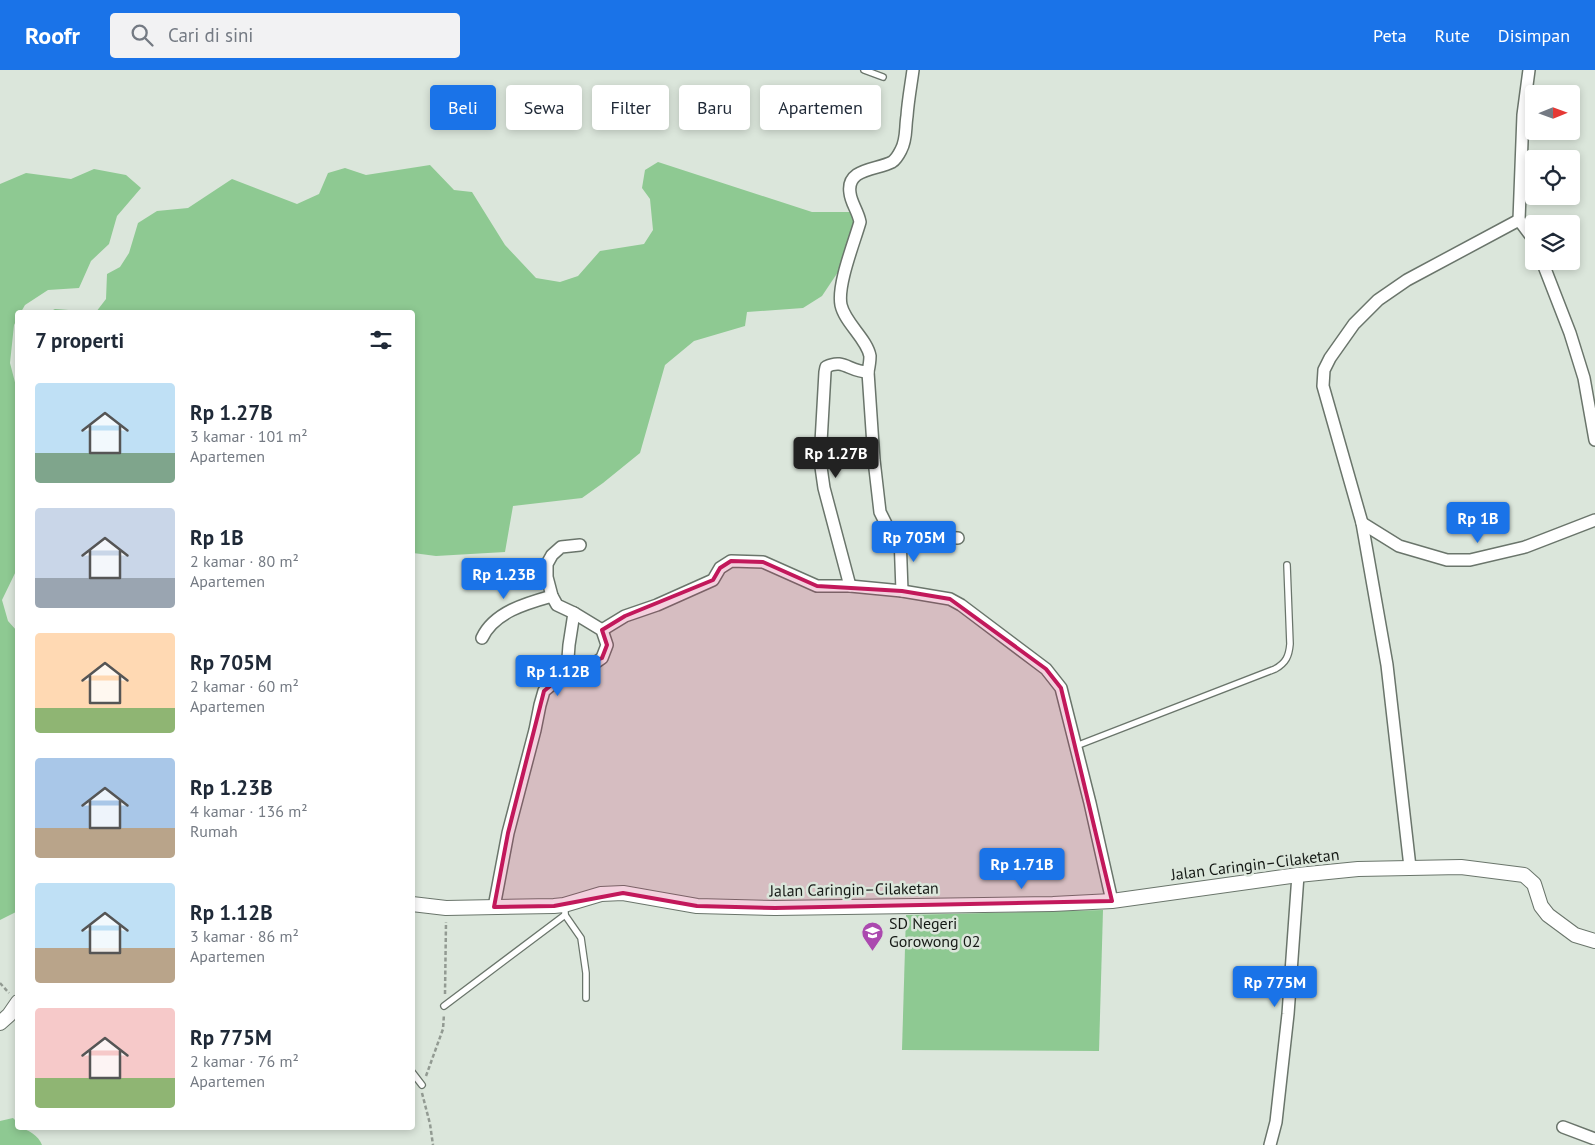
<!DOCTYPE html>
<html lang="id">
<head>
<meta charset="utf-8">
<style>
  body { margin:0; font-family:"PT Sans",sans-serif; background:#f2f2f3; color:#1f2937; height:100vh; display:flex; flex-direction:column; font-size:19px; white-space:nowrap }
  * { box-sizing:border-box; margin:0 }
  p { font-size:16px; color:#747a83 }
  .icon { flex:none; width:28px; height:28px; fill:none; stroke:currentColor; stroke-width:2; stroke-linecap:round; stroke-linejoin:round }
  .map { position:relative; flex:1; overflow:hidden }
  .sheet { position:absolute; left:15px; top:240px; width:400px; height:820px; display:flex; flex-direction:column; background:#fff; border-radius:5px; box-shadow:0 2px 8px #0003 }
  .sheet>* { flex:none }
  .guide { position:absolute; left:430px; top:15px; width:475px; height:45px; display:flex; gap:10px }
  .needle { width:32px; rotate:89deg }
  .controls { position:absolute; left:1525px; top:15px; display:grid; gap:10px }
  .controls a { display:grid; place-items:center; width:55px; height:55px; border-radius:5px; background:#fff; box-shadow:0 2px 8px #0003; font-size:25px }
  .price { position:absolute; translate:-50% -42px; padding:0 11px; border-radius:5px; background:#1a73e8; color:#fff; font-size:16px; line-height:32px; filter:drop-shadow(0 1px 2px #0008) }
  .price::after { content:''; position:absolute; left:50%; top:30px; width:15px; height:11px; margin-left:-8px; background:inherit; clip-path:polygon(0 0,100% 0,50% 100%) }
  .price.selected { background:#222; color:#fff }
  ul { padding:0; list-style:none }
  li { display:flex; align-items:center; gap:15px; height:125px; padding:0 20px }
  li span { display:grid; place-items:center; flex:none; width:140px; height:100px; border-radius:5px; color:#555 }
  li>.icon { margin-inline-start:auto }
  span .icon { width:60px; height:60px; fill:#fffc; stroke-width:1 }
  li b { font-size:21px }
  h2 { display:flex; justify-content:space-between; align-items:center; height:60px; padding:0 20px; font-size:21px }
  .tag { padding:0 18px; border-radius:5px; background:#fff; box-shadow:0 2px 8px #0003; font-size:18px; line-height:45px }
  .tag.selected { background:#1a73e8; color:#fff }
  header { display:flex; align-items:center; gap:30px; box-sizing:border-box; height:70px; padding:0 25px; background:#1a73e8; color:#fff }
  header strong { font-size:24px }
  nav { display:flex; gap:28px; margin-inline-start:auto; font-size:18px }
  .search { width:350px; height:45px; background:#f2f2f3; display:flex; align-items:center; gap:12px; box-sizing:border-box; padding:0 18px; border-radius:5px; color:#747a83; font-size:19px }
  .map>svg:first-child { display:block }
</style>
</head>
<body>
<header>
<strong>Roofr</strong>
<div class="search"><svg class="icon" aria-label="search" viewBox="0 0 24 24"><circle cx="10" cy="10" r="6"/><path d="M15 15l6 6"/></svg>Cari di sini</div>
<nav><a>Peta</a><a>Rute</a><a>Disimpan</a></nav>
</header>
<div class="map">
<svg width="1595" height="1075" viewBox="0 0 1595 1075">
  <rect width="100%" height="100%" fill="#dbe6db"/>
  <g fill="#8ec992">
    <path d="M658 92 812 142H856L860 158 842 196 822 226 803 238 747 242 745 256 694 271 665 295 640 383 603 413 582 428 513 436 505 482 436 486 413 483 412 242H49L55 239 96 242 106 229 107 204 120 197 129 183 138 153 157 141 188 138 232 109 297 134 319 124 328 103 345 98 366 105 430 95 454 120 472 122 505 175 536 208 560 212 578 206 600 181 644 174 653 160 650 129 642 118 645 100Z"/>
    <path d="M94 99 126 105 141 118 117 146 109 174 91 191 79 218 48 220 25 235 21 242H18L17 249 14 255 10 293 18 324 17 499 2 530 8 551 17 561 18 841 0 850V114L26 103 71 109Z"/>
    <path d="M1103 840 1099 981 902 980 906 845Z"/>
    <path d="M13 1048 17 1052 18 1058C27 1058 39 1066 42 1075H0V1051Z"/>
  </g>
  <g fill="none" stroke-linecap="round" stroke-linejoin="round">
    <defs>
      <g id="service">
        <path d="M864 0 883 7"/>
        <path d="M1076 676 1275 599C1286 593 1289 586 1290 574L1287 495"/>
        <path d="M565 842V845L581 868 586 903V928"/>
        <path d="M444 936 565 845"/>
        <path d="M412 1002 422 1015"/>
      </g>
      <g id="minor">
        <path d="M1519 150 1523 45 1529 0"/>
        <path d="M1542 191 1570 263 1584 308 1595 370"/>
        <path d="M868 302 874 390 880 442 888 458 900 466 958 468"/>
        <path d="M1362 453 1399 476 1447 490H1470L1525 477 1595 450"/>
        <path d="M900 466 902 521"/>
        <path d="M850 516 824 418 820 390 825 302 826 297C844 288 849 302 868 302 869 297 870 291 870 286 867 269 845 253 841 235 837 215 854 173 860 152 858 141 851 133 850 123 846 98 877 100 892 92 895 90 899 84 901 80 907 69 905 58 907 46 908 31 911 15 913 0"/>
        <path d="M602 560 625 546 657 535 713 510 720 498 731 491 763 492 817 516H850L902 521 950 529 961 535 1046 599 1061 618 1090 733 1112 831"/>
        <path d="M482 568C494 542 527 533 552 526"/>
        <path d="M567 602 569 575 574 543"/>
        <path d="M1410 797 1387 595 1362 453 1323 316 1324 300 1330 288 1354 254 1378 230 1407 210 1519 150 1534 170"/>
        <path d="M494 837 508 763 535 660 540 635 544 621 567 602 592 595 602 588 607 575 602 560 574 543 557 535 552 526 547 507V494L552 485 561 477 580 475"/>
        <path d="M1563 1057 1595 1069"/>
        <path d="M1270 1075 1276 1052 1288 944 1298 805"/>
      </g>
      <g id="tertiary">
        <path d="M412 834 446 838 554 836 564 835 601 824 623 823 697 836 775 838 1053 834 1112 831 1298 805 1358 799 1461 797 1524 805 1534 814 1541 836 1548 845 1575 865 1595 871"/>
        <path d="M0 953 9 945 18 932"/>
      </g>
    </defs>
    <use href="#service" stroke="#6a756b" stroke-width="8"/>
    <use href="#minor" stroke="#6a756b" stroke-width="14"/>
    <use href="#tertiary" stroke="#6a756b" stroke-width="16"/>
    <g stroke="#929a92" stroke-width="2.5" stroke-dasharray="4 2.5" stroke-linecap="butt">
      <path d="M0 913 9 923"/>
      <path d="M445 924 446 852"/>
      <path d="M426 1006 443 959 444 944"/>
      <path d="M422 1023 430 1054 433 1075"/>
    </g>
    <use href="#service" stroke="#fff" stroke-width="5.5"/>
    <use href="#minor" stroke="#fff" stroke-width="11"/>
    <use href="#tertiary" stroke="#fff" stroke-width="14"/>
  </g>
  <path fill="#c2185b" fill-opacity="0.2" stroke="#c2185b" stroke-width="4" stroke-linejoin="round" d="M731 491 763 492 817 516 902 521 950 529 1046 599 1061 618 1112 831 775 838 697 836 623 823 554 836 494 837 508 763 544 621 567 602 602 588 607 575 602 560 625 546 713 510 720 498Z"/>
  <defs>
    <symbol id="school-pin" viewBox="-11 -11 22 30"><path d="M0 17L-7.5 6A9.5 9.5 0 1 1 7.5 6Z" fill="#ab49af" stroke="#dbe6db"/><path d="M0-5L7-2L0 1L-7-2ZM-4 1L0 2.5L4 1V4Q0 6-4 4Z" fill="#fff"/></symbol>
  </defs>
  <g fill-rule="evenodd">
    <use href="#school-pin" x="860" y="850" width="25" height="34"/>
  </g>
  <g text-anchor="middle" stroke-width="5" stroke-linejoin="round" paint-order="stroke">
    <g font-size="16" fill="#161a16" stroke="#dbe6db">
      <text transform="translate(1255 794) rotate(-7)" y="6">Jalan Caringin–Cilaketan</text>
      <text transform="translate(854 819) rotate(-1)" y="6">Jalan Caringin–Cilaketan</text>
    </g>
    <g font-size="16" fill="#161a16" stroke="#dbe6db" text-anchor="start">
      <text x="889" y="859">SD Negeri<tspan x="889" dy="18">Gorowong 02</tspan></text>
    </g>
  </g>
</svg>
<div class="controls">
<a><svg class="needle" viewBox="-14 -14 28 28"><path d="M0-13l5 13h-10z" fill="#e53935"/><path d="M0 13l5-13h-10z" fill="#747a83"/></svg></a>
<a><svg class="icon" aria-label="locate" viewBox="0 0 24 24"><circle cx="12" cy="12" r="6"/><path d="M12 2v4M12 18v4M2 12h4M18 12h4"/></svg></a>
<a><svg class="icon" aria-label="layers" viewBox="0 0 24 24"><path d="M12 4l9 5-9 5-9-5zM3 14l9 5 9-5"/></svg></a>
</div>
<b class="price selected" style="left:836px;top:409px">Rp 1.27B</b>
<b class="price" style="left:1478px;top:474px">Rp 1B</b>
<b class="price" style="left:914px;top:493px">Rp 705M</b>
<b class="price" style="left:504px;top:530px">Rp 1.23B</b>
<b class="price" style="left:558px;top:627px">Rp 1.12B</b>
<b class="price" style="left:1022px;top:820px">Rp 1.71B</b>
<b class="price" style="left:1275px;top:938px">Rp 775M</b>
<div class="guide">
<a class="tag selected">Beli</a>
<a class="tag">Sewa</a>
<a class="tag">Filter</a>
<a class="tag">Baru</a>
<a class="tag">Apartemen</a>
</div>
<section class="sheet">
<h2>7 properti<svg class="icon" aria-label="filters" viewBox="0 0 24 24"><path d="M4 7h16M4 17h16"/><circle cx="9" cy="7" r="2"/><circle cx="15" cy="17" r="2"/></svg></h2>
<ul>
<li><span style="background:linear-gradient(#bfe0f5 70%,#7fa58c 0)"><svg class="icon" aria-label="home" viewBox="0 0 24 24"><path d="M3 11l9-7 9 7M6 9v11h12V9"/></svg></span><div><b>Rp 1.27B</b><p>3 kamar · 101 m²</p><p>Apartemen</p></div></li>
<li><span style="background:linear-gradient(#c9d6e8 70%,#9aa5b1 0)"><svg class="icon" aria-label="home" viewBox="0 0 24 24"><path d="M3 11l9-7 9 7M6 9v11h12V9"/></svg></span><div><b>Rp 1B</b><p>2 kamar · 80 m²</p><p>Apartemen</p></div></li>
<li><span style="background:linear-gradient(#ffd9b3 75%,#8fb573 0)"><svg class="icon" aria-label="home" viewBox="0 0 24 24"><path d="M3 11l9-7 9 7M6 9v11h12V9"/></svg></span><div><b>Rp 705M</b><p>2 kamar · 60 m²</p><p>Apartemen</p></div></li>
<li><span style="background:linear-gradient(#a9c7e8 70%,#b9a48a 0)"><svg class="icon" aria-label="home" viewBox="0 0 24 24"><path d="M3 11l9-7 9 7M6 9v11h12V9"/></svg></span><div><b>Rp 1.23B</b><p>4 kamar · 136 m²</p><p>Rumah</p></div></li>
<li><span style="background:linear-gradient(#bfe0f5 65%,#b9a48a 0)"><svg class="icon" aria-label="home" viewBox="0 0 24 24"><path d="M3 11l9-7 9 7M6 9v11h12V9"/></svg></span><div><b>Rp 1.12B</b><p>3 kamar · 86 m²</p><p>Apartemen</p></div></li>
<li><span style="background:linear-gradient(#f6c9c9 70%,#8fb573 0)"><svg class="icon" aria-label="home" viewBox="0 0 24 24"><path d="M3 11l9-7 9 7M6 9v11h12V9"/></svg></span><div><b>Rp 775M</b><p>2 kamar · 76 m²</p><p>Apartemen</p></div></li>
</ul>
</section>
</div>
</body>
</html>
